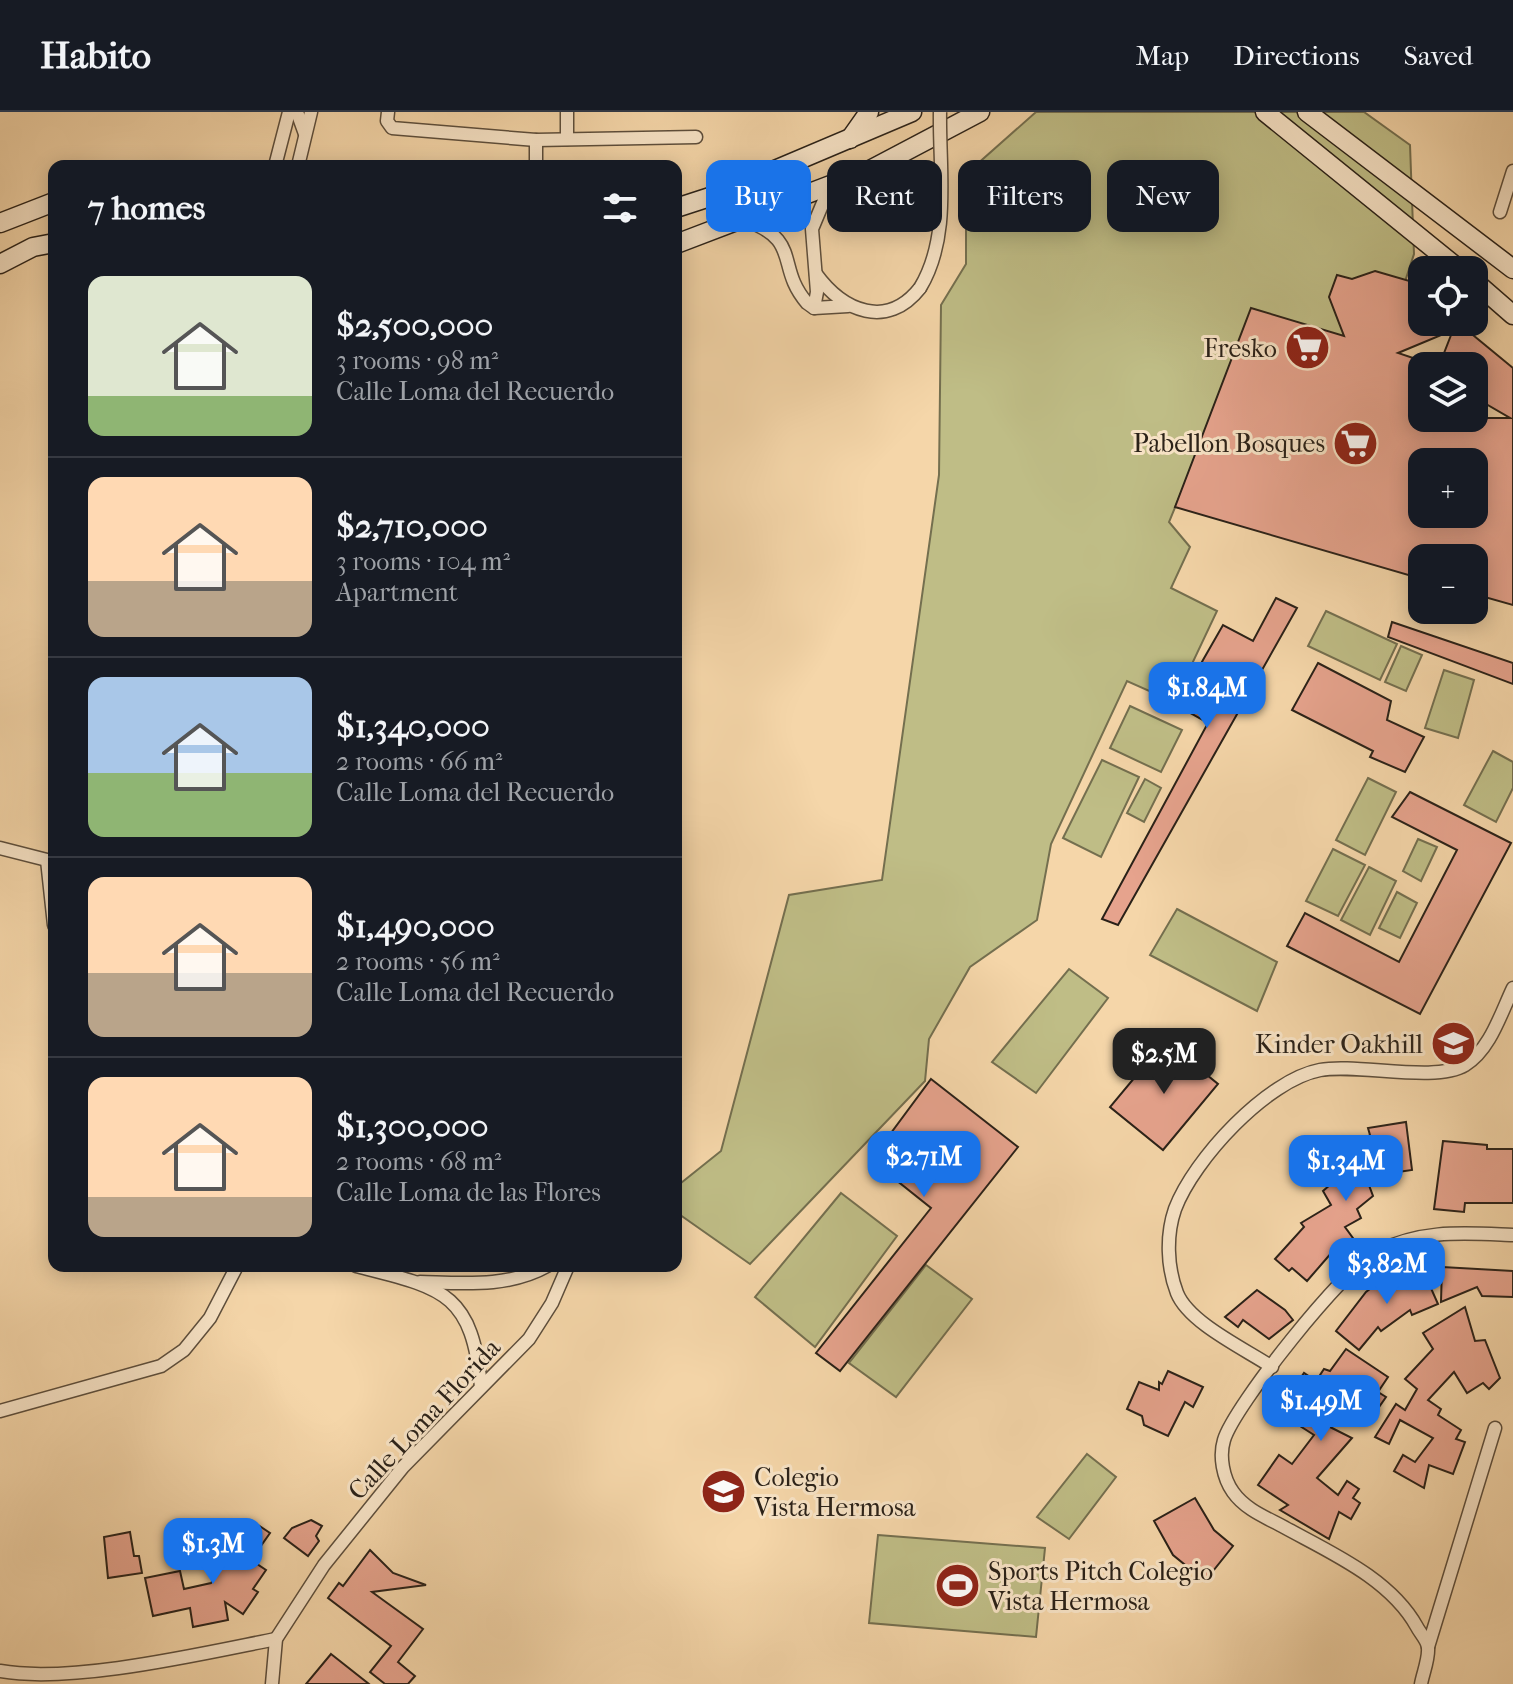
<!DOCTYPE html>
<html lang="en">
<head>
<meta charset="utf-8">
<style>
  body { margin:0; font-family:"IM FELL French Canon",serif; background:#242831; color:#f1f3f6; height:100vh; display:flex; flex-direction:column; font-size:30px; white-space:nowrap }
  * { box-sizing:border-box; margin:0 }
  p { font-size:26px; color:#9ea1a6 }
  .icon { flex:none; width:44px; height:44px; fill:none; stroke:currentColor; stroke-width:2; stroke-linecap:round; stroke-linejoin:round }
  .map { position:relative; flex:1; overflow:hidden }
  .details { position:absolute; left:48px; top:48px; width:634px; height:1112px; display:flex; flex-direction:column; background:#171b24; border-radius:16px; box-shadow:0 4px 20px #0003 }
  .details>* { flex:none }
  .hud { position:absolute; left:706px; top:48px; width:686px; height:72px; display:flex; gap:16px }
  .buttons { position:absolute; left:1408px; top:144px; display:grid; gap:16px }
  .buttons a { display:grid; place-items:center; width:80px; height:80px; border-radius:16px; background:#171b24; box-shadow:0 4px 20px #0003; font-size:40px }
  .price { position:absolute; translate:-50% -68px; padding:0 18px; border-radius:16px; background:#1a73e8; color:#fff; font-size:26px; line-height:52px; filter:drop-shadow(0 2px 4px #0008) }
  .price::after { content:''; position:absolute; left:50%; top:48px; width:24px; height:18px; margin-left:-12px; background:inherit; clip-path:polygon(0 0,100% 0,50% 100%) }
  .price.selected { background:#222; color:#fff }
  ul { padding:0; list-style:none }
  li { display:flex; align-items:center; gap:24px; height:200px; padding:0 40px }
  li+li { border-top:2px solid #363941 }
  li span { display:grid; place-items:center; flex:none; width:224px; height:160px; border-radius:16px; color:#555 }
  li>.icon { margin-inline-start:auto }
  span .icon { width:96px; height:96px; fill:#fffc; stroke-width:1 }
  li b { font-size:34px }
  h2 { display:flex; justify-content:space-between; align-items:center; height:96px; padding:0 40px; font-size:34px }
  .pill { padding:0 28px; border-radius:16px; background:#171b24; box-shadow:0 4px 20px #0003; font-size:28px; line-height:72px }
  .pill.selected { background:#1a73e8; color:#fff }
  header { display:flex; align-items:center; gap:48px; box-sizing:border-box; height:112px; padding:0 40px; background:#171b24; border-bottom:2px solid #363941 }
  header strong { font-size:38px }
  nav { display:flex; gap:44px; margin-inline-start:auto; font-size:28px }
  .map>svg:first-child { display:block }
</style>
</head>
<body>
<header>
<strong>Habito</strong>
<nav><a>Map</a><a>Directions</a><a>Saved</a></nav>
</header>
<div class="map">
<svg width="1513" height="1572" viewBox="0 0 1513 1572">
  <rect width="100%" height="100%" fill="#f5d6a9"/>
  <filter id="stains"><feTurbulence type="fractalNoise" baseFrequency=".0025" numOctaves="4"/><feColorMatrix values="0 0 0 0 .2 0 0 0 0 .09 0 0 0 0 .02 0 0 0 .5 -.17"/></filter>
  <radialGradient id="worn" r=".72"><stop offset=".6" stop-color="#630" stop-opacity="0"/><stop offset="1" stop-color="#630" stop-opacity=".3"/></radialGradient>
  <g fill="#bfbd86" stroke="#746f4f" stroke-width="2">
    <path d="M1036 0H1364L1410 33 1414 142 1383 237 1250 214 1169 410 1190 435 1171 476 1217 499 1174 590 1127 569 1051 732 1037 808 970 855 929 927 925 969 750 1152 676 1100V1075L721 1039 789 783 882 768 939 363 941 193 966 152V62Z"/>
    <path d="M1326 499 1397 532 1380 568 1308 534Z"/>
    <path d="M1401 534 1422 543 1406 579 1385 570Z"/>
    <path d="M1444 558 1474 568 1458 626 1425 616Z"/>
    <path d="M1130 594 1182 618 1161 660 1110 636Z"/>
    <path d="M1493 639 1513 650V676L1496 710 1464 693Z"/>
    <path d="M1102 648 1139 665 1101 745 1063 726Z"/>
    <path d="M1368 666 1396 680 1365 743 1336 728Z"/>
    <path d="M1145 667 1161 676 1144 710 1127 701Z"/>
    <path d="M1418 727 1437 735 1421 769 1403 759Z"/>
    <path d="M1333 737 1365 753 1338 804 1306 789Z"/>
    <path d="M1369 755 1396 769 1370 823 1341 808Z"/>
    <path d="M1397 780 1417 791 1400 826 1379 816Z"/>
    <path d="M1177 797 1277 850 1257 899 1150 843Z"/>
    <path d="M1069 857 1108 886 1036 981 992 950Z"/>
    <path d="M841 1081 897 1124 815 1235 755 1185Z"/>
    <path d="M926 1153 972 1187 896 1285 849 1251Z"/>
    <path d="M1087 1342 1116 1365 1069 1427 1037 1405Z"/>
    <path d="M878 1423 1045 1436 1036 1525 869 1511Z"/>
  </g>
  <g fill="#e6a38d" stroke="#2a2118" stroke-width="2" fill-rule="evenodd">
    <path d="M1375 159 1413 170 1422 186V210H1471L1462 214 1513 256V493L1474 482V446H1422V467L1175 395 1251 196 1344 224 1329 185 1337 163 1352 167ZM1453 218 1439 254H1474V285L1510 306H1422V249L1398 241ZM1422 350H1474V402H1422Z"/>
    <path d="M1276 486 1297 496 1118 813 1102 807 1208 611 1178 594 1203 548 1223 513 1253 529Z"/>
    <path d="M1392 510 1513 551V572L1388 525Z"/>
    <path d="M1318 551 1391 589 1387 608 1424 625 1405 660 1370 645 1373 639 1292 598Z"/>
    <path d="M1410 680 1511 731 1420 902 1287 834 1305 801 1399 850 1457 738 1392 705Z"/>
    <path d="M1165 929 1218 972 1163 1038 1110 995Z"/>
    <path d="M931 967 1018 1035 840 1259 816 1241 931 1096 871 1048Z"/>
    <path d="M1406 1010 1412 1058 1391 1061V1054L1364 1060 1373 1084 1357 1097 1361 1106 1345 1115 1358 1133 1338 1147 1333 1139 1307 1169 1292 1156 1289 1159 1275 1147 1304 1115 1301 1111 1331 1093 1323 1079 1368 1040 1364 1027 1370 1023 1368 1016Z"/>
    <path d="M1443 1029 1487 1033V1037H1513V1091H1465L1464 1100 1434 1097Z"/>
    <path d="M1442 1155 1513 1159V1185L1482 1184 1477 1175 1441 1190Z"/>
    <path d="M1422 1156 1438 1192 1412 1203 1410 1198 1381 1219 1378 1215 1359 1238 1336 1219 1366 1180 1383 1167 1386 1171Z"/>
    <path d="M1257 1178 1285 1198 1293 1208 1269 1227 1243 1208 1238 1215 1225 1205Z"/>
    <path d="M1465 1195 1475 1229 1485 1228 1500 1266 1489 1277 1483 1271 1467 1281 1454 1260 1428 1288 1441 1297 1438 1303 1461 1318 1456 1327 1465 1330 1453 1362 1429 1353 1424 1376 1394 1359 1403 1343 1415 1350 1433 1326 1400 1308 1389 1332 1375 1325 1396 1292 1405 1298 1417 1277 1405 1267 1433 1237 1423 1221Z"/>
    <path d="M1346 1237 1388 1265 1378 1280 1386 1285 1379 1295 1355 1277 1330 1315 1352 1326 1317 1366 1338 1383 1347 1369 1359 1377 1353 1386 1360 1391 1351 1407 1339 1400 1329 1427 1280 1398 1288 1393 1258 1373 1279 1343 1292 1352 1314 1323 1278 1300 1304 1261 1316 1269 1324 1257 1330 1259Z"/>
    <path d="M1168 1259 1203 1275 1193 1295 1185 1290 1168 1324 1144 1313 1142 1304 1127 1297 1139 1270 1159 1278V1270L1162 1272Z"/>
    <path d="M1195 1386 1214 1418 1233 1434 1205 1469 1173 1443 1154 1409Z"/>
    <path d="M311 1408 322 1414 316 1424 319 1429 308 1444 284 1426 292 1416Z"/>
    <path d="M255 1411 270 1421 251 1448 266 1458 253 1477 258 1480 243 1502 225 1490 228 1508 193 1515 190 1496 153 1504 145 1466 180 1459 184 1477 211 1471Z"/>
    <path d="M130 1420 134 1444H139L142 1461 108 1466 104 1425Z"/>
    <path d="M370 1438 393 1461 426 1473 372 1480 423 1517 398 1550 415 1564 408 1572H385L370 1560 391 1534 328 1486 339 1471 343 1474Z"/>
    <path d="M331 1542 369 1572H306Z"/>
  </g>
  <g fill="none" stroke-linecap="round" stroke-linejoin="round">
    <defs>
      <g id="street">
        <path d="M297 0 305 22"/>
        <path d="M388 0 387 9 392 16 536 28 696 25"/>
        <path d="M567 27V0"/>
        <path d="M275 54 289 0"/>
        <path d="M298 54 311 0"/>
        <path d="M536 54V28"/>
        <path d="M1500 100 1513 59"/>
        <path d="M744 108C803 128 775 154 807 191L814 196 848 194"/>
        <path d="M816 162C843 199 887 218 920 176"/>
        <path d="M814 196 817 180 812 117 830 74"/>
        <path d="M0 736 47 748 54 813"/>
        <path d="M356 1154C442 1176 472 1179 481 1275"/>
        <path d="M420 1170C462 1171 508 1176 547 1154"/>
        <path d="M1272 1255C1245 1237 1189 1211 1177 1181 1167 1155 1166 1123 1175 1097 1194 1047 1267 968 1320 958 1357 951 1435 971 1465 953 1490 938 1501 901 1513 876"/>
        <path d="M0 1299 161 1254 184 1238 210 1206 237 1154"/>
        <path d="M1428 1535 1495 1316"/>
        <path d="M0 1559C71 1572 200 1542 276 1527"/>
        <path d="M272 1572 276 1527 324 1453 403 1355 529 1227 552 1191 568 1154"/>
        <path d="M1421 1572C1423 1561 1429 1547 1428 1536 1428 1529 1420 1521 1417 1515 1390 1466 1329 1440 1282 1414 1265 1405 1245 1397 1233 1380 1223 1366 1219 1344 1224 1328 1234 1294 1345 1155 1376 1140 1423 1117 1463 1121 1513 1123"/>
      </g>
      <g id="secondary">
        <path d="M1265 0 1460 158"/>
        <path d="M1307 0 1513 157"/>
        <path d="M850 27 869 0"/>
        <path d="M676 96 716 83 912 0"/>
        <path d="M0 111 54 90"/>
        <path d="M676 132 870 58 980 0"/>
        <path d="M0 152 33 135 54 131"/>
        <path d="M1474 169 1513 203"/>
      </g>
    </defs>
    <use href="#street" stroke="#5d4e3c" stroke-width="15"/>
    <use href="#secondary" stroke="#2a2118" stroke-width="21"/>
    <use href="#street" stroke="#f8e4c7" stroke-width="12"/>
    <use href="#secondary" stroke="#f8e4c7" stroke-width="18"/>
    <defs>
      <path id="street-bridge" d="M920 176C951 125 939 58 940 0"/>
    </defs>
    <use href="#street-bridge" stroke="#5d4e3c" stroke-width="15" stroke-linecap="butt"/>
    <use href="#street-bridge" stroke="#f8e4c7" stroke-width="12"/>
  </g>
  <defs>
    <symbol id="supermarket-disc" viewBox="-11 -11 22 22"><circle r="9.5" fill="#8f2418" stroke="#f8e4c7"/><path d="M-6-5.5h2.5l.6 2H6L4.5 2H-2.5L-4.4-4H-6ZM-1.5 3.2a1.3 1.3 0 1 0 .1 0ZM3 3.2a1.3 1.3 0 1 0 .1 0Z" fill="#fff"/></symbol>
    <symbol id="school-disc" viewBox="-11 -11 22 22"><circle r="9.5" fill="#8f2418" stroke="#f8e4c7"/><path d="M0-5L7-2L0 1L-7-2ZM-4 1L0 2.5L4 1V4Q0 6-4 4Z" fill="#fff"/></symbol>
    <symbol id="stadium-disc" viewBox="-11 -11 22 22"><circle r="9.5" fill="#8f2418" stroke="#f8e4c7"/><path d="M0-5a6.5 5 0 1 0 0 10a6.5 5 0 1 0 0-10ZM-3.5-1.8h7v3.6h-7Z" fill="#fff"/></symbol>
  </defs>
  <g fill-rule="evenodd">
    <use href="#supermarket-disc" x="1282" y="210" width="51" height="51"/>
    <use href="#supermarket-disc" x="1330" y="306" width="51" height="51"/>
    <use href="#school-disc" x="1428" y="906" width="51" height="51"/>
    <use href="#school-disc" x="698" y="1354" width="51" height="51"/>
    <use href="#stadium-disc" x="932" y="1448" width="51" height="51"/>
  </g>
  <g text-anchor="middle" stroke-width="6" stroke-linejoin="round" paint-order="stroke">
    <g font-size="26" fill="#2a2118" stroke="#f8e4c7" text-anchor="end">
      <text x="1277" y="245">Fresko</text>
      <text x="1325" y="340">Pabellon Bosques</text>
      <text x="1423" y="941">Kinder Oakhill</text>
      <text x="754" y="1374" text-anchor="start">Colegio<tspan x="754" dy="30">Vista Hermosa</tspan></text>
      <text x="988" y="1468" text-anchor="start">Sports Pitch Colegio<tspan x="988" dy="30">Vista Hermosa</tspan></text>
    </g>
    <g font-size="26" fill="#2a2118" stroke="#f8e4c7">
      <text transform="translate(424 1307) rotate(-47)" y="9">Calle Loma Florida</text>
    </g>
  </g>
  <rect width="100%" height="100%" filter="url(#stains)"/>
  <rect width="100%" height="100%" fill="url(#worn)"/>
</svg>
<div class="buttons">
<a><svg class="icon" aria-label="locate" viewBox="0 0 24 24"><circle cx="12" cy="12" r="6"/><path d="M12 2v4M12 18v4M2 12h4M18 12h4"/></svg></a>
<a><svg class="icon" aria-label="layers" viewBox="0 0 24 24"><path d="M12 4l9 5-9 5-9-5zM3 14l9 5 9-5"/></svg></a>
<a>+</a>
<a>−</a>
</div>
<b class="price" style="left:1207px;top:618px">$1.84M</b>
<b class="price selected" style="left:1164px;top:984px">$2.5M</b>
<b class="price" style="left:924px;top:1087px">$2.71M</b>
<b class="price" style="left:1346px;top:1091px">$1.34M</b>
<b class="price" style="left:1387px;top:1194px">$3.82M</b>
<b class="price" style="left:1321px;top:1331px">$1.49M</b>
<b class="price" style="left:213px;top:1474px">$1.3M</b>
<div class="hud">
<a class="pill selected">Buy</a>
<a class="pill">Rent</a>
<a class="pill">Filters</a>
<a class="pill">New</a>
</div>
<section class="details">
<h2>7 homes<svg class="icon" aria-label="filters" viewBox="0 0 24 24"><path d="M4 7h16M4 17h16"/><circle cx="9" cy="7" r="2"/><circle cx="15" cy="17" r="2"/></svg></h2>
<ul>
<li><span style="background:linear-gradient(#dfe7d0 75%,#8fb573 0)"><svg class="icon" aria-label="home" viewBox="0 0 24 24"><path d="M3 11l9-7 9 7M6 9v11h12V9"/></svg></span><div><b>$2,500,000</b><p>3 rooms · 98 m²</p><p>Calle Loma del Recuerdo</p></div></li>
<li><span style="background:linear-gradient(#ffd9b3 65%,#b9a48a 0)"><svg class="icon" aria-label="home" viewBox="0 0 24 24"><path d="M3 11l9-7 9 7M6 9v11h12V9"/></svg></span><div><b>$2,710,000</b><p>3 rooms · 104 m²</p><p>Apartment</p></div></li>
<li><span style="background:linear-gradient(#a9c7e8 60%,#8fb573 0)"><svg class="icon" aria-label="home" viewBox="0 0 24 24"><path d="M3 11l9-7 9 7M6 9v11h12V9"/></svg></span><div><b>$1,340,000</b><p>2 rooms · 66 m²</p><p>Calle Loma del Recuerdo</p></div></li>
<li><span style="background:linear-gradient(#ffd9b3 60%,#b9a48a 0)"><svg class="icon" aria-label="home" viewBox="0 0 24 24"><path d="M3 11l9-7 9 7M6 9v11h12V9"/></svg></span><div><b>$1,490,000</b><p>2 rooms · 56 m²</p><p>Calle Loma del Recuerdo</p></div></li>
<li><span style="background:linear-gradient(#ffd9b3 75%,#b9a48a 0)"><svg class="icon" aria-label="home" viewBox="0 0 24 24"><path d="M3 11l9-7 9 7M6 9v11h12V9"/></svg></span><div><b>$1,300,000</b><p>2 rooms · 68 m²</p><p>Calle Loma de las Flores</p></div></li>
</ul>
</section>
</div>
</body>
</html>
